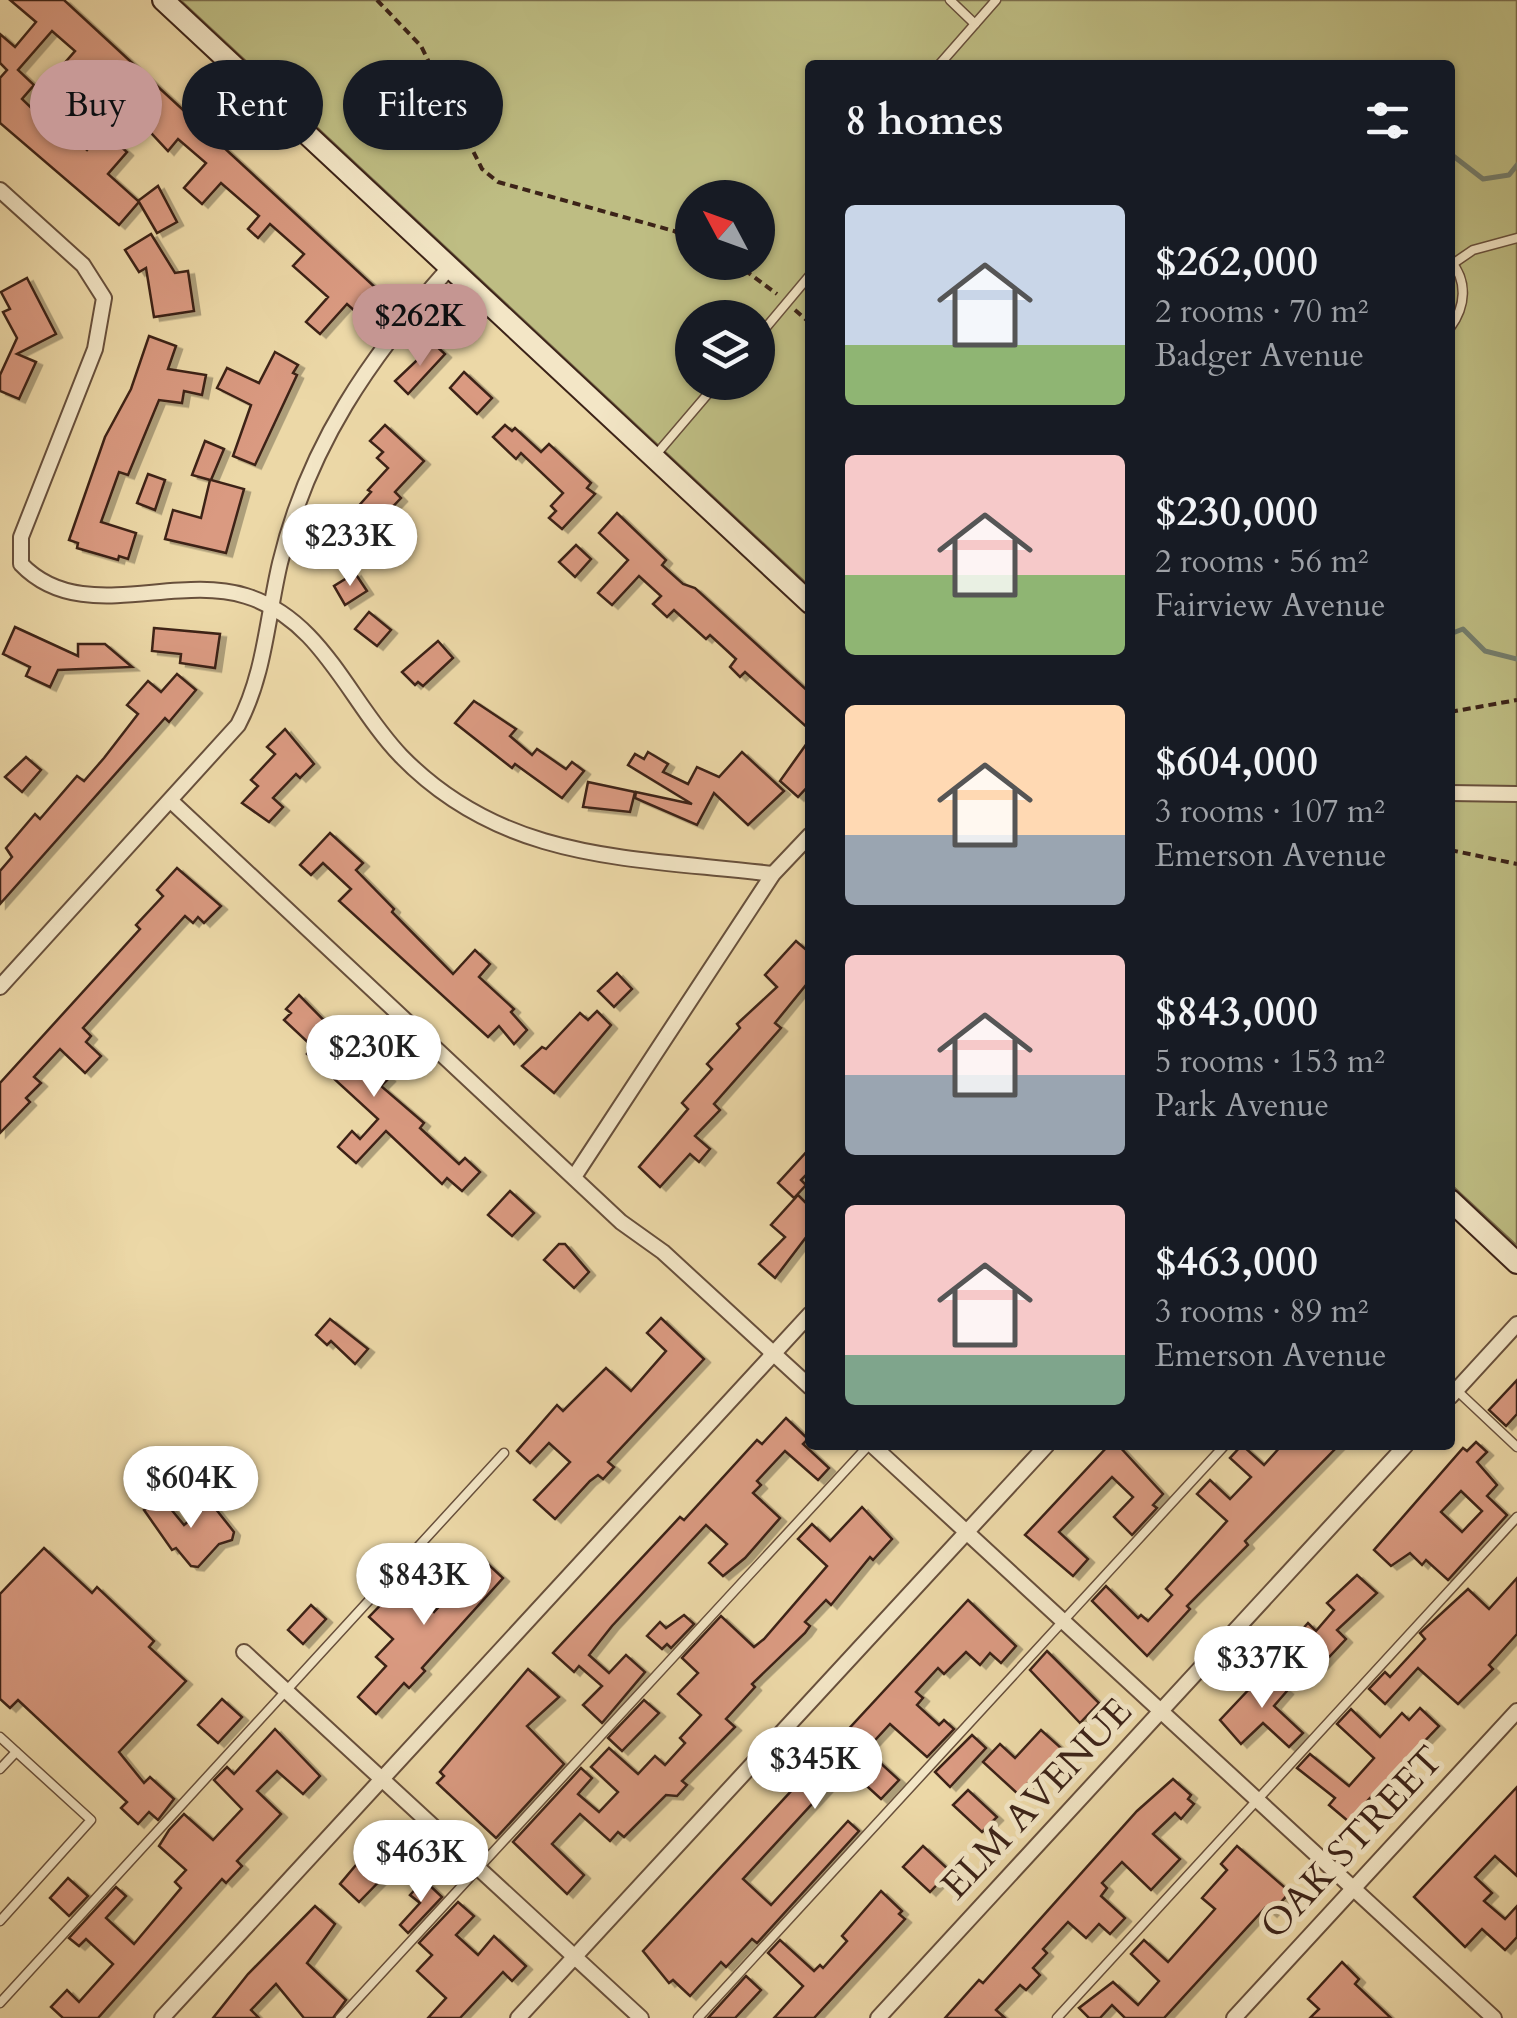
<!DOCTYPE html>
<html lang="en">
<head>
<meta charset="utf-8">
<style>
  body { margin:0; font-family:Cardo,serif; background:#20242c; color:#f1f3f6; height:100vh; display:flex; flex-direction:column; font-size:38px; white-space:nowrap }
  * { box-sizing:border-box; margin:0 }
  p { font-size:32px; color:#9ea1a6 }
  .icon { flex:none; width:55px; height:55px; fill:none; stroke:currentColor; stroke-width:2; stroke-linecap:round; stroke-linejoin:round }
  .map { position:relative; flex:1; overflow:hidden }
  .sheet { position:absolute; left:805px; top:60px; width:650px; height:1390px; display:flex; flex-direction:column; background:#171b24; border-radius:10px; box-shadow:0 2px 8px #0004 }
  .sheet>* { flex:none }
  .hud { position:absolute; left:30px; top:60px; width:625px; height:90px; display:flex; gap:20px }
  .needle { width:65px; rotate:311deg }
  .fabs { position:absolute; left:675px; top:180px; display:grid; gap:20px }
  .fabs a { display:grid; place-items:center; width:100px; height:100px; border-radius:50%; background:#171b24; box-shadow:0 2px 8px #0004; font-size:50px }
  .price { position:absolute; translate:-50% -85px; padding:0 22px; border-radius:35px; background:#fff; color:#222; font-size:32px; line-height:65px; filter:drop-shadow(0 2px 5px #0008) }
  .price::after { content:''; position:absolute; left:50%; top:60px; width:30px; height:22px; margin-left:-15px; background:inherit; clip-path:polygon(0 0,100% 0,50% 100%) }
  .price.active { background:#c59692; color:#111 }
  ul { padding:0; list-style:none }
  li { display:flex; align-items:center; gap:30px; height:250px; padding:0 40px }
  li span { display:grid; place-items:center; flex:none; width:280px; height:200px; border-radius:10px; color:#555 }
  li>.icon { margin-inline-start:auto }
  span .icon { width:120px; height:120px; fill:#fffc; stroke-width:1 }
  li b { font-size:42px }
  h2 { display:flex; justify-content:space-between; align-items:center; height:120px; padding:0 40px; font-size:42px }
  .pill { padding:0 35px; border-radius:45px; background:#171b24; box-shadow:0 2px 8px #0004; font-size:35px; line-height:90px }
  .pill.active { background:#c59692; color:#111 }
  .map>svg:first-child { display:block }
</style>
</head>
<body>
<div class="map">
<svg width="1517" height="2018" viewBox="0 0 1517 2018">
  <defs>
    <filter id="shadow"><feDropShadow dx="6" dy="3.5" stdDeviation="0" flood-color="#0004"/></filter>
  </defs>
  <rect width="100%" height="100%" fill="#ecd8a7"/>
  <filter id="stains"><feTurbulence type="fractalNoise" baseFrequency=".002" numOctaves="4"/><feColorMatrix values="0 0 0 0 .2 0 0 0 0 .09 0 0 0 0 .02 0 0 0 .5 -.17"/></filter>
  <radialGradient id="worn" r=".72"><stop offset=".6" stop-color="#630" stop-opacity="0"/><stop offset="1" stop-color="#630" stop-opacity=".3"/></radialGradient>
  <path fill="#bebd83" stroke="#7d704e" stroke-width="2.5" fill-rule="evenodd" d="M180 0H1517V1246L1450 1184V65H810V587ZM692 198H758V262H692ZM692 318H758V382H692Z"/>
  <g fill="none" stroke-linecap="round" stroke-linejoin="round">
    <g stroke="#747e6d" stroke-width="5">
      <path d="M1450 124 1452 155 1483 179 1509 175 1517 165"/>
      <path d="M1450 634 1463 629 1485 651 1517 659"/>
    </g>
  </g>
  <g fill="#da9a81" stroke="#3c2318" stroke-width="2.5" fill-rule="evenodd" filter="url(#shadow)">
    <path d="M10 0H64L378 290 357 313 347 304 320 334 306 322 328 297 293 266 304 254 270 224 258 238 248 229 259 216 221 183 202 204 184 188 206 163 178 139 168 151 122 102 105 122 92 111 111 86 87 65 68 87 54 75 75 51 52 31 18 70 34 85 22 99 55 131 60 126 87 150 103 131 127 152 108 174 138 201 158 186 177 222 157 233 139 202 119 225 0 123V78L7 70 0 63V34L15 47 36 22Z"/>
    <path d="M151 234 175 273 188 271 194 311 154 317 146 268 139 272 125 250Z"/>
    <path d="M27 278 56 334 17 354 36 362 19 399 0 391V375L17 338 3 312 10 309 1 292Z"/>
    <path d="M149 336 176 346 168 369 206 375 202 395 184 391 182 403 159 400 128 475 119 472 101 522 136 533 128 559 119 556 118 560 77 548 78 543 69 540 105 437 131 389Z"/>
    <path d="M434 344 445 354 408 394 395 381Z"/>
    <path d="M275 352 298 365 293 373 297 375 255 465 233 456 251 405 217 388 227 368 259 383Z"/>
    <path d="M464 372 492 398 477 414 450 388Z"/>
    <path d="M385 425 424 461 395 492 401 498 383 517 395 528 376 548 348 528 360 515 355 510 371 492 368 490 388 468 377 458 383 452 370 441Z"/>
    <path d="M505 425 512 431 515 428 541 452 549 444 591 483 587 488 595 494 562 529 549 518 556 511 551 506 563 493 521 453 516 459 493 437Z"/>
    <path d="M205 441 224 449 211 480 244 489 226 553 165 539 173 510 201 518 210 480 192 475Z"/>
    <path d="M148 474 165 480 155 510 137 503Z"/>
    <path d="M617 513 666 560 662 565 683 584 695 588 810 693V730L745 672 740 677 730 667 736 659 710 635 706 639 674 610 667 617 653 604 661 596 639 576 612 605 598 593 628 560 599 533Z"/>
    <path d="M576 545 591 559 575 577 559 562Z"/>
    <path d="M355 573 367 591 345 605 334 586Z"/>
    <path d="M369 612 391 630 377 646 355 629Z"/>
    <path d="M15 627 78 656V644H105L132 667 58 670 50 687 26 676 30 667 3 654Z"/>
    <path d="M154 628 220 634 215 668 180 663 181 654 152 651Z"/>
    <path d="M438 641 453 658 423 686 418 682 415 685 402 672Z"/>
    <path d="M177 674 196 690 169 722 165 718 0 904V871L12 857 6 848 35 814 40 819 77 776 84 781 104 758 138 714 127 705 148 681 161 692Z"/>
    <path d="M474 701 516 729 510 736 532 755 537 749 566 769 572 762 584 771 562 798 515 764 512 768 455 723Z"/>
    <path d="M285 729 314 764 300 778 296 774 273 798 283 807 269 822 242 803 258 786 251 780 275 754 267 747Z"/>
    <path d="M810 739V784L798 797 780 781Z"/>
    <path d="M648 752 668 764 663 772 688 784 697 767 719 777 742 752 784 791 748 825 714 793 697 825 635 798 636 792 692 804 628 765 635 754 644 759Z"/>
    <path d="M26 757 41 770 22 792 5 777Z"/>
    <path d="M588 782 635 792 630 812 583 807Z"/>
    <path d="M330 833 363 863 356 870 394 909 392 912 453 974 475 950 490 964 479 977 514 1009 511 1012 527 1030 514 1044 499 1026 488 1037 339 901 351 889 323 863 311 875 300 865Z"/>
    <path d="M177 868 221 906 204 923 198 917 193 923 185 916 83 1028 91 1036 86 1042 101 1056 85 1073 60 1049 34 1077 41 1083 26 1098 30 1102 0 1133V1083L140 929 136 925 163 896 157 890Z"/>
    <path d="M796 941 810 953V980L775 1023 781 1028 714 1104 720 1110 695 1136 710 1149 699 1162 690 1154 660 1187 639 1167 688 1109 682 1103 712 1069 707 1064 740 1028 737 1024 777 987 765 975Z"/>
    <path d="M617 973 632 989 614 1007 598 991Z"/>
    <path d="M299 995 352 1049 389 1078 381 1086 424 1123 420 1128 459 1164 465 1158 480 1172 462 1191 447 1178 442 1184 386 1131 356 1163 338 1147 352 1131 360 1139 378 1119 307 1054 313 1047 284 1020 291 1013 286 1009Z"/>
    <path d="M597 1011 611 1025 554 1093 522 1066 542 1047 546 1049 580 1013 588 1020Z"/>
    <path d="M810 1148V1171L801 1180 806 1185 794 1198 778 1183Z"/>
    <path d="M510 1191 534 1213 512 1236 488 1215Z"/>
    <path d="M798 1195 810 1207V1232L775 1278 759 1264 785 1237 771 1225Z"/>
    <path d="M559 1244H565L589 1272 574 1288 544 1260Z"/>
    <path d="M661 1318 704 1359 608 1462 614 1467 603 1479 598 1475 590 1481 555 1519 534 1500 570 1462 549 1443 530 1463 517 1451 557 1405 563 1411 606 1368 631 1391 666 1351 647 1333Z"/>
    <path d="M330 1319 368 1349 355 1364 331 1341 327 1345 316 1335Z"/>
    <path d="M1517 1380V1414L1506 1426 1489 1410Z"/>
    <path d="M786 1418 808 1439 803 1444 829 1468 818 1480 785 1451 757 1481 761 1485 753 1493 780 1518 745 1558 723 1576 709 1563 727 1544 706 1525 612 1626 589 1655 609 1673 626 1655 645 1672 602 1723 583 1705 602 1686 579 1666 574 1672 553 1653 680 1517 684 1520 757 1440 762 1444Z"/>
    <path d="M1476 1442 1487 1452 1477 1462 1497 1485 1487 1496 1507 1515 1448 1580 1426 1560 1422 1565 1410 1553 1391 1566 1374 1550 1463 1448 1467 1451ZM1461 1491 1482 1511 1462 1532 1441 1512Z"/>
    <path d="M1109 1445H1118L1163 1494 1153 1505 1157 1508 1132 1535 1114 1517 1133 1497 1112 1477 1059 1532 1088 1559 1073 1576 1025 1535Z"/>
    <path d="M1242 1445 1264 1465 1282 1445H1339L1245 1541 1248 1545 1187 1606 1190 1609 1147 1656 1092 1601 1106 1586 1138 1618 1141 1615 1148 1621 1172 1595 1166 1589 1227 1521 1197 1494 1210 1480 1230 1499 1251 1477 1230 1458Z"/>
    <path d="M161 1497 184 1525 211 1503 234 1532 232 1540 219 1544 198 1567 191 1566 176 1548 172 1550 144 1510Z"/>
    <path d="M862 1507 892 1539 873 1560 870 1557 831 1605 826 1600 805 1622 810 1626 805 1633 752 1684 755 1687 726 1719 735 1727 682 1781 687 1785 677 1796 666 1795 624 1837 618 1832 610 1841 580 1814 552 1844 584 1875 567 1894 513 1842 581 1768 592 1778 578 1794 599 1812 618 1792 591 1767 609 1748 638 1774 655 1756 665 1765 685 1743 680 1738 701 1715 678 1694 698 1673 682 1658 721 1616 754 1647 764 1639 827 1566 798 1539 812 1524 830 1541Z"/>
    <path d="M44 1548 92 1593 97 1587 154 1641 149 1647 186 1681 119 1752 144 1783 150 1777 174 1799 158 1820 149 1812 138 1824 121 1808 127 1802 18 1700 10 1708 0 1699V1594Z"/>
    <path d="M475 1552 503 1578 422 1668 425 1671 409 1688 404 1683 376 1714 358 1697 386 1666 376 1657 393 1639 369 1617 402 1583 434 1612 457 1587 449 1580Z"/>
    <path d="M1357 1575 1377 1593 1337 1630 1346 1639 1316 1671 1288 1645 1308 1623 1316 1631 1334 1610 1327 1603Z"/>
    <path d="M1517 1578V1634L1489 1665 1493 1669 1458 1704 1418 1668 1385 1704 1369 1689 1385 1672 1390 1677 1425 1639 1420 1633 1468 1589 1489 1609Z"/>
    <path d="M968 1600 1016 1646 1001 1663 990 1653 980 1665 966 1652 944 1674 938 1668 916 1692 923 1698 917 1705 939 1725 944 1720 954 1729 927 1757 890 1724 866 1750 899 1780 881 1799 846 1767 743 1879 771 1905 848 1821 859 1831 757 1943 752 1939 726 1967 721 1962 690 1996 673 1980 669 1983 643 1951Z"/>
    <path d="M311 1605 326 1619 303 1644 288 1630Z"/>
    <path d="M684 1615 694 1624 671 1648 667 1644 662 1649 647 1636 660 1622 666 1628Z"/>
    <path d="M1047 1651 1099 1703 1080 1723 1030 1670Z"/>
    <path d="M1271 1666 1287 1681 1282 1687 1287 1691 1274 1706 1303 1733 1289 1747 1263 1723 1241 1744 1220 1720Z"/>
    <path d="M528 1669 559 1697 527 1726 564 1764 496 1838 437 1783 444 1776 440 1772Z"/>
    <path d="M222 1699 242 1717 218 1743 198 1725Z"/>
    <path d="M644 1700 659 1713 622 1751 608 1738Z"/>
    <path d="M1420 1708 1439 1726 1348 1821 1329 1805 1335 1798 1297 1768 1310 1754 1349 1786 1374 1758 1337 1724 1351 1709 1380 1737 1402 1713 1409 1720Z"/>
    <path d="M275 1729 320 1776 303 1794 277 1771 257 1791 281 1814 237 1861 242 1866 226 1883 222 1879 98 2018H63L51 2007 67 1990 79 2002 113 1964 86 1939 79 1946 69 1938 116 1887 126 1896 106 1918 134 1944 181 1888 175 1882 186 1870 159 1846 169 1830 184 1814 213 1840 242 1809 214 1780 227 1767 234 1774Z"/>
    <path d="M1041 1730 1061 1748 1018 1794 983 1762 1000 1744 1015 1758Z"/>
    <path d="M972 1735 986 1748 950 1787 935 1772Z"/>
    <path d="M1173 1779 1191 1795 1188 1799 1194 1804 1181 1819 1175 1813 1153 1834 1180 1859 1151 1890 1122 1862 1102 1883 1107 1888 1101 1896 1125 1918 1110 1934 1099 1924 1086 1938 1068 1922 1043 1949 1047 1953 1033 1968 1040 1975 1026 1990 1020 1985 996 2010 1005 2018H945L979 1980 983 1983 1137 1811Z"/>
    <path d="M1517 1787V1876L1495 1856 1475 1877 1492 1893 1484 1901 1505 1919 1517 1906V1937L1505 1950 1482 1929 1465 1947 1414 1897Z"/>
    <path d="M968 1790 997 1817 982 1832 953 1805Z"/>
    <path d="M377 1840 399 1861 359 1902 340 1884Z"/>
    <path d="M923 1846 950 1871 930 1892 903 1867Z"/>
    <path d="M1237 1846 1290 1892 1271 1913 1265 1908 1164 2018H1125L1112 2005 1100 2018H1089L1079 2008 1113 1982 1138 2005 1159 1981 1131 1954 1144 1940 1168 1962 1215 1909 1202 1898 1227 1870 1221 1864Z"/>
    <path d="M68 1878 88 1896 69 1916 50 1898Z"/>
    <path d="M424 1880 442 1897 408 1933 400 1925 420 1903 410 1895Z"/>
    <path d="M881 1891 902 1911 899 1914 905 1919 814 2018H774L803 1986 768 1953 780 1940 814 1971 820 1965 823 1968 847 1941 842 1936Z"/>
    <path d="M458 1902 474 1916 456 1935 478 1955 494 1936 526 1966 512 1981 503 1972 460 2018H428L446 1998 417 1971 432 1955 419 1943Z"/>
    <path d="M315 1906 335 1924 307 1963 346 2000 333 2018H304L276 1984 251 2010 259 2018H213L248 1974Z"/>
    <path d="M1342 1962 1359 1979 1355 1984 1391 2018H1310L1319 2009 1308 1999Z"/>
    <path d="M746 1976 761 1990 735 2018H708Z"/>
  </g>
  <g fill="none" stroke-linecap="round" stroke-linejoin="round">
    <defs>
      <g id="lane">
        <path d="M950 0 975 24"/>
        <path d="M939 65 996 0"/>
        <path d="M1450 260C1468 281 1466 306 1450 328"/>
        <path d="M1454 263 1473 250 1517 238"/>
        <path d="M758 337 810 275"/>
        <path d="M654 457 718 382"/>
        <path d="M1450 1384 1517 1447"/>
        <path d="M0 1737 91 1820 0 1921"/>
        <path d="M0 1769 16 1752"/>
        <path d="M0 2003 504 1453"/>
        <path d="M340 2018 869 1445"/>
        <path d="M698 2018 1225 1445"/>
        <path d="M1057 2018 1517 1517"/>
      </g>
      <g id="street">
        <path d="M0 190 83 265 104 298 95 349 21 537V564C80 626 173 573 246 596 322 619 349 702 401 756 506 864 636 857 773 874"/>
        <path d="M1450 793 1517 794"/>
        <path d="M171 801 621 1222 663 1252 810 1387"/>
        <path d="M0 987 238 725C265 674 267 618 280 563 308 446 370 357 449 268"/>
        <path d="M574 1177 773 874 810 835"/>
        <path d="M1450 1397 1517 1324"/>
        <path d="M872 1445 1494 2018"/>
        <path d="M244 1652 641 2018"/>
        <path d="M162 2018 810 1314"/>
        <path d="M518 2018 1047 1445"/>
        <path d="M878 2018 1406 1445"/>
        <path d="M1234 2018 1517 1711"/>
      </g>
      <g id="secondary">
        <path d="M163 0 810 603"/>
        <path d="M1450 1200 1517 1263"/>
      </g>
    </defs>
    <use href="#lane" stroke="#68503c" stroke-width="11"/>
    <use href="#street" stroke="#68503c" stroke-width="18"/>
    <use href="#secondary" stroke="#3c2318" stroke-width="24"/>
    <g stroke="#3c2318" stroke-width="4" stroke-dasharray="8 5" stroke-linecap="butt">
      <path d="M377 0 421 46 482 169 498 182 674 231 692 241"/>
      <path d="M734 262 777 294"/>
      <path d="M795 310 810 323"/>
      <path d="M1450 712 1517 700"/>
      <path d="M1450 850 1517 864"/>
    </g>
    <use href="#lane" stroke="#f3e6c6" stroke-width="8"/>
    <use href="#street" stroke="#f3e6c6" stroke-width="14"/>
    <use href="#secondary" stroke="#f3e6c6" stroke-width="20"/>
  </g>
  <g text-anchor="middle" stroke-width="10" stroke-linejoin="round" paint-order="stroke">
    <g font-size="38" fill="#3c2318" stroke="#f3e6c6">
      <text transform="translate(1036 1798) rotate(-47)" y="13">ELM AVENUE</text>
      <text transform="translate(1351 1842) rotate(-47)" y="13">OAK STREET</text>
    </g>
  </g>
  <rect width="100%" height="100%" filter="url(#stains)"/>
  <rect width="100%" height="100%" fill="url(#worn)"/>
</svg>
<div class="fabs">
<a><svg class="needle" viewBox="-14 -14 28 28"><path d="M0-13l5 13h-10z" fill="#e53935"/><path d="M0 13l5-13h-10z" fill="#9ea1a6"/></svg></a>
<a><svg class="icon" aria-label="layers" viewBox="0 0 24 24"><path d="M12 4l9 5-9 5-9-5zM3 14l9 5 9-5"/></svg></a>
</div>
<b class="price active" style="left:420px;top:369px">$262K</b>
<b class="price" style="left:350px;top:589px">$233K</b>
<b class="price" style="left:374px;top:1100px">$230K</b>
<b class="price" style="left:191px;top:1531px">$604K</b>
<b class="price" style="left:424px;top:1628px">$843K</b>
<b class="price" style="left:1262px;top:1711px">$337K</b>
<b class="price" style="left:815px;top:1812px">$345K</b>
<b class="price" style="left:421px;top:1905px">$463K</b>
<div class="hud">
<a class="pill active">Buy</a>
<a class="pill">Rent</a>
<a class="pill">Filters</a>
</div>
<section class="sheet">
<h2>8 homes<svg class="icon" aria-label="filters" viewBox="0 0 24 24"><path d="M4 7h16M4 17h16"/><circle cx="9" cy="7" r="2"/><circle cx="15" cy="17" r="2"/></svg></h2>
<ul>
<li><span style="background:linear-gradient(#c9d6e8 70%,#8fb573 0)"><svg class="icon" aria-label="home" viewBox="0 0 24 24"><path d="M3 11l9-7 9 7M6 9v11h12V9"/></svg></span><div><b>$262,000</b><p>2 rooms · 70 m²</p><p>Badger Avenue</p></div></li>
<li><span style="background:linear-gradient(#f6c9c9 60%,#8fb573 0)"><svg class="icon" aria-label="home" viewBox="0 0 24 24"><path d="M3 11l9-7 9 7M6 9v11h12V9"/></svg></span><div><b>$230,000</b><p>2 rooms · 56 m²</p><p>Fairview Avenue</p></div></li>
<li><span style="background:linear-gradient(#ffd9b3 65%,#9aa5b1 0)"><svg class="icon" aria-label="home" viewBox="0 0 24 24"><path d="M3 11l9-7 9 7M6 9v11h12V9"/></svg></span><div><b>$604,000</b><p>3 rooms · 107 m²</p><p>Emerson Avenue</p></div></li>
<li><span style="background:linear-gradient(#f6c9c9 60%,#9aa5b1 0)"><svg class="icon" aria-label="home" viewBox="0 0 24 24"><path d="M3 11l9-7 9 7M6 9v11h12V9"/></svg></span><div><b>$843,000</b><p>5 rooms · 153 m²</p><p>Park Avenue</p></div></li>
<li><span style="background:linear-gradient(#f6c9c9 75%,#7fa58c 0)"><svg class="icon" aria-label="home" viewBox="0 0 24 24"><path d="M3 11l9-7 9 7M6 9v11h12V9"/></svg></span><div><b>$463,000</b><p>3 rooms · 89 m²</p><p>Emerson Avenue</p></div></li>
</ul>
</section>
</div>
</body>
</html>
